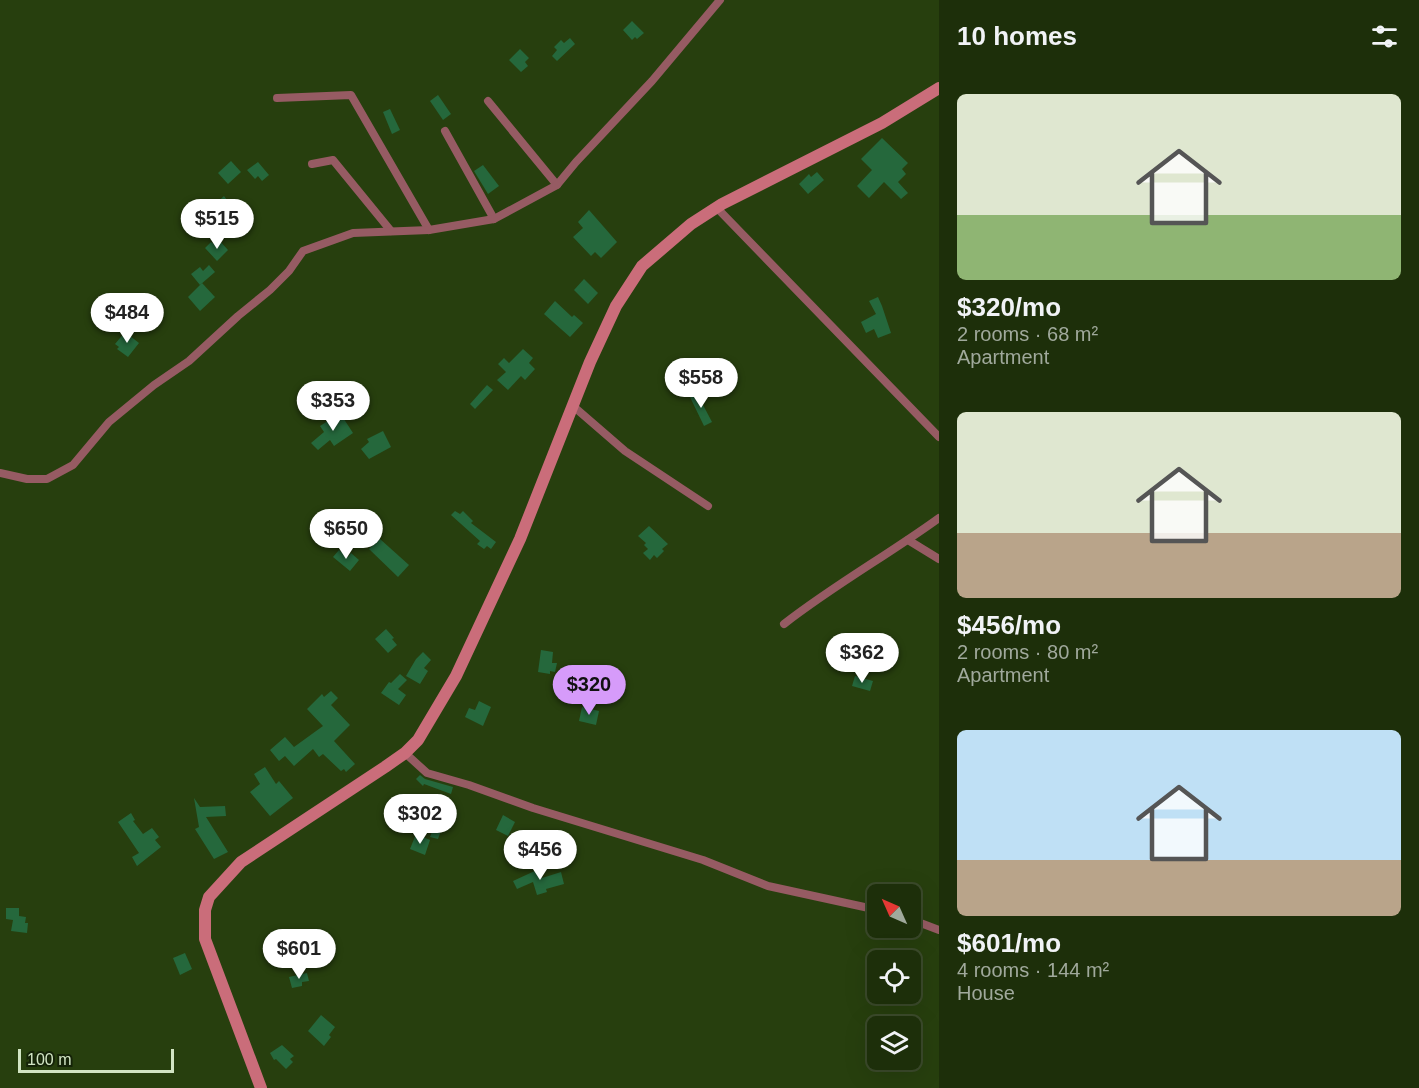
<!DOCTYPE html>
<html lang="en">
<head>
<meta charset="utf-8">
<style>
  body { margin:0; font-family:Arial,sans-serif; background:#253713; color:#f1f3f6; height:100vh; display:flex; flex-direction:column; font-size:22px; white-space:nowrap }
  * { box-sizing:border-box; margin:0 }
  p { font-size:20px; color:#a0a99c }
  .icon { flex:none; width:33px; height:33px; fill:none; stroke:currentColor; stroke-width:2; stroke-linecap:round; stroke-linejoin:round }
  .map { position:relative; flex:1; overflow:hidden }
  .drawer { display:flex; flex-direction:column; background:#1d2f0a; width:480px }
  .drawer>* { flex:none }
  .needle { width:39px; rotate:315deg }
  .tools { position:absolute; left:867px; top:884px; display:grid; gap:12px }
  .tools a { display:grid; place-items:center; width:54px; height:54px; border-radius:9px; background:#1d2f0a; box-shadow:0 6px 24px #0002,0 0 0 2px #3b4a2b; font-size:30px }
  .scale { position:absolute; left:18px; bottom:15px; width:156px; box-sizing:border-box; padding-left:6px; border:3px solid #d2e5c4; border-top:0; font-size:16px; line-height:21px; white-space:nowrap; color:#d2e5c4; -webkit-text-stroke:4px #152308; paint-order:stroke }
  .price { position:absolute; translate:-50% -51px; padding:0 14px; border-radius:21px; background:#fff; color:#222; font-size:20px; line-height:39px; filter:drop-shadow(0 2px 3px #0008) }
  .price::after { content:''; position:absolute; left:50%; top:36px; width:18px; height:14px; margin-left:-9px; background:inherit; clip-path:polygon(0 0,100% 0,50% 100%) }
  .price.selected { background:#d69bfa; color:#111 }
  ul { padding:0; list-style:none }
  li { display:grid; align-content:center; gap:12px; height:318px; padding:0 18px }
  li span { display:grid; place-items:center; height:186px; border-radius:9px; color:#555 }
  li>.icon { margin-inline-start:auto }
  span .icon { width:108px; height:108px; fill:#fffc; stroke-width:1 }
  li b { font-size:26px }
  h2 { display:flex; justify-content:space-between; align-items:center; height:72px; padding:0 18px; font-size:26px }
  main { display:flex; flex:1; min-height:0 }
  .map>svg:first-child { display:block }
</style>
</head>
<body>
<main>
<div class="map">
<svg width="939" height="1088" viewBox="0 0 939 1088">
  <rect width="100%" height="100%" fill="#273f0e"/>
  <g fill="#25683c">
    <path d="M632 21 644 33 637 39 635 37 632 40 623 30Z"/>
    <path d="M570 38 575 44 557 61 552 56 557 50 554 47 561 40 564 43Z"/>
    <path d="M520 49 529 58 525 62 528 66 521 72 509 60Z"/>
    <path d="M438 95 451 114 443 120 430 101Z"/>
    <path d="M390 109 400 130 392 134 383 112Z"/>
    <path d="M882 138 908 163 902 169 906 174 898 182 908 193 901 199 884 182 869 198 857 186 872 170 861 159Z"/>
    <path d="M231 161 241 172 228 184 218 173Z"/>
    <path d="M258 162 269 175 262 181 258 176 255 179 247 170Z"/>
    <path d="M483 165 499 186 488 194 474 171Z"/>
    <path d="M817 172 824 180 808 194 799 184 809 174 811 177Z"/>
    <path d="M224 196 237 214 233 218 237 222 228 231 208 211Z"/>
    <path d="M589 210 617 242 601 258 595 252 591 256 573 237 583 228 578 222Z"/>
    <path d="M219 240 228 250 217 261 205 248 211 242 214 244Z"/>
    <path d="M209 265 215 272 200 285 191 274 200 267 203 271Z"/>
    <path d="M584 279 598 293 588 304 574 290Z"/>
    <path d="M202 283 215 297 200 311 188 297Z"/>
    <path d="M878 297 882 306 891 333 878 338 874 329 866 333 861 322 876 314 869 301Z"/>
    <path d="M555 301 572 317 574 315 583 323 570 337 544 314Z"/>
    <path d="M125 332 139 343 128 357 117 349 119 347 115 344Z"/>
    <path d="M523 349 533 358 529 363 535 369 525 380 521 376 508 390 497 380 506 372 498 364 504 358 509 363Z"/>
    <path d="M487 385 493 390 475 409 470 404Z"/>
    <path d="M699 393 704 402 702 403 712 422 704 426 690 397Z"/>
    <path d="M340 413 353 433 334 446 330 440 318 450 311 443 324 432 320 426Z"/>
    <path d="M383 431 391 447 369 459 361 449 369 442 367 439Z"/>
    <path d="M455 511 460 514 463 511 473 521 471 523 496 542 491 549 487 546 484 549 477 544 480 541 451 515Z"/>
    <path d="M649 526 668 544 662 549 664 551 657 558 654 555 650 560 643 553 648 549 644 545 646 543 638 536Z"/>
    <path d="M380 539 409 565 398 577 369 549Z"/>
    <path d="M339 550 348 557 351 553 359 560 350 571 333 557Z"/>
    <path d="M386 629 394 638 392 639 397 645 388 653 375 639Z"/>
    <path d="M541 650 553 652 552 663H557L555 672 550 671V674L538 672Z"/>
    <path d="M423 652 431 660 424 668 428 671 420 684 406 676 416 659Z"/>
    <path d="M400 674 407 680 398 689 406 695 399 705 381 693 389 682 391 683Z"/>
    <path d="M855 676 873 681 870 691 852 686Z"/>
    <path d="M331 691 338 698 331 705 350 725 334 741 355 764 346 772 344 769 341 771 323 754 319 757 313 749 294 766 285 756 279 761 270 750 285 737 294 747 323 726 307 709 322 694 324 697Z"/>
    <path d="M479 701 491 707 483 726 465 717 469 708 475 710Z"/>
    <path d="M582 707 599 711 596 725 579 721Z"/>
    <path d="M265 767 276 784 279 781 293 798 270 816 250 792 260 784 254 774Z"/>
    <path d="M420 775 425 779 453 787 451 794 424 784 423 786 416 779Z"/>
    <path d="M399 797 448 811 438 839 430 837 435 824 415 818 416 813Z"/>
    <path d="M194 798 200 807 225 806 226 816 206 817 228 852 214 859 195 829 199 827Z"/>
    <path d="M131 813 135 820 133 821 143 834 152 828 159 837 155 840 161 847 137 866 132 857 139 853 118 822Z"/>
    <path d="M503 815 515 822 508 836 496 830Z"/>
    <path d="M416 834 430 840 425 855 410 849Z"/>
    <path d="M539 869 542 878 561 872 564 884 546 889 547 892 537 895 533 882 517 889 513 881Z"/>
    <path d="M6 908H19V916L26 917 25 923H28L27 933 11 931 13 920 6 919Z"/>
    <path d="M267 941H276V949L283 950 282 961 266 958Z"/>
    <path d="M185 953 192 969 180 975 173 958Z"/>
    <path d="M307 973 309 981 302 982V986L292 988 289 977Z"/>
    <path d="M321 1015 335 1027 329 1035 331 1037 324 1046 308 1031Z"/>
    <path d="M282 1045 294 1056 290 1059 293 1062 286 1069 276 1059 274 1060 270 1053Z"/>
  </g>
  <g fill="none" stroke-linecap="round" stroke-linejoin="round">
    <g stroke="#965b63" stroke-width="8">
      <path d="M277 98 351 95 429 230"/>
      <path d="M488 101 557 185"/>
      <path d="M445 131 494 219"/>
      <path d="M312 164 333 160 391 231"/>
      <path d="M717 208 939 437"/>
      <path d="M573 406 625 451 708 506"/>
      <path d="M0 473 27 479H47L73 465 109 422 154 385 189 361 238 316 270 290 289 271 303 251 353 233 429 230 494 219 557 185 576 162 652 81 720 0"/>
      <path d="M908 540 939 559"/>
      <path d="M784 624C834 585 888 555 939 518"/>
      <path d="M405 753 427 773 469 785 533 808 703 860 768 886 878 910"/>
      <path d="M910 919 939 930"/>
    </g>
    <path stroke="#ca6d7a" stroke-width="12" d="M261 1088 205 939V910L209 897 241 862 385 767 405 753 418 740 456 676 520 539 590 362 616 306 642 266 691 224 722 204 882 123 939 88"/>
  </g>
</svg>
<div class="tools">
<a><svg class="needle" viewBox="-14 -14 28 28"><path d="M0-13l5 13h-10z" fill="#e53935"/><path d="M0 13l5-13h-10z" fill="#a0a99c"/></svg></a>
<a><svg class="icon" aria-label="locate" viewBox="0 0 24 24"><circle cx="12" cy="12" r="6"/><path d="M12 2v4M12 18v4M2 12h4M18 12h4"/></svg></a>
<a><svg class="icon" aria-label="layers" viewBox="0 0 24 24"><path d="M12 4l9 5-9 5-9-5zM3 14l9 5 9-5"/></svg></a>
</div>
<div class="scale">100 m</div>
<b class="price" style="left:217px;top:250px">$515</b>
<b class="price" style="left:127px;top:344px">$484</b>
<b class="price" style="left:701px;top:409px">$558</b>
<b class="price" style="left:333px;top:432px">$353</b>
<b class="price" style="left:346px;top:560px">$650</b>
<b class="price" style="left:862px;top:684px">$362</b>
<b class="price selected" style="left:589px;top:716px">$320</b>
<b class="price" style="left:420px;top:845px">$302</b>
<b class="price" style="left:540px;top:881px">$456</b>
<b class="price" style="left:299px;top:980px">$601</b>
</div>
<section class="drawer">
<h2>10 homes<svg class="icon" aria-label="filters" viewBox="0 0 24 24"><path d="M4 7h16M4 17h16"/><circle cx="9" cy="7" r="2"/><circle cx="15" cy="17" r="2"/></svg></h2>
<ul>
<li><span style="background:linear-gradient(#dfe7d0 65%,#8fb573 0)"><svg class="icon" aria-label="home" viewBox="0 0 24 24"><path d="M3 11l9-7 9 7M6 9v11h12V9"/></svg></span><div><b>$320/mo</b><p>2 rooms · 68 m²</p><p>Apartment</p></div></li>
<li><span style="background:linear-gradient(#dfe7d0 65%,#b9a48a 0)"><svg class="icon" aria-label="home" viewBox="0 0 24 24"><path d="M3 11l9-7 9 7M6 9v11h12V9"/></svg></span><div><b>$456/mo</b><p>2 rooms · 80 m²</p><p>Apartment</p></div></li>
<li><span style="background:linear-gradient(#bfe0f5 70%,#b9a48a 0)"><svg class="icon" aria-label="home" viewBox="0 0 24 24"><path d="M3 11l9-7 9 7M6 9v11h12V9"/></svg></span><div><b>$601/mo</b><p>4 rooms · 144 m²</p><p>House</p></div></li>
</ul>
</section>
</main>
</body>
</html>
